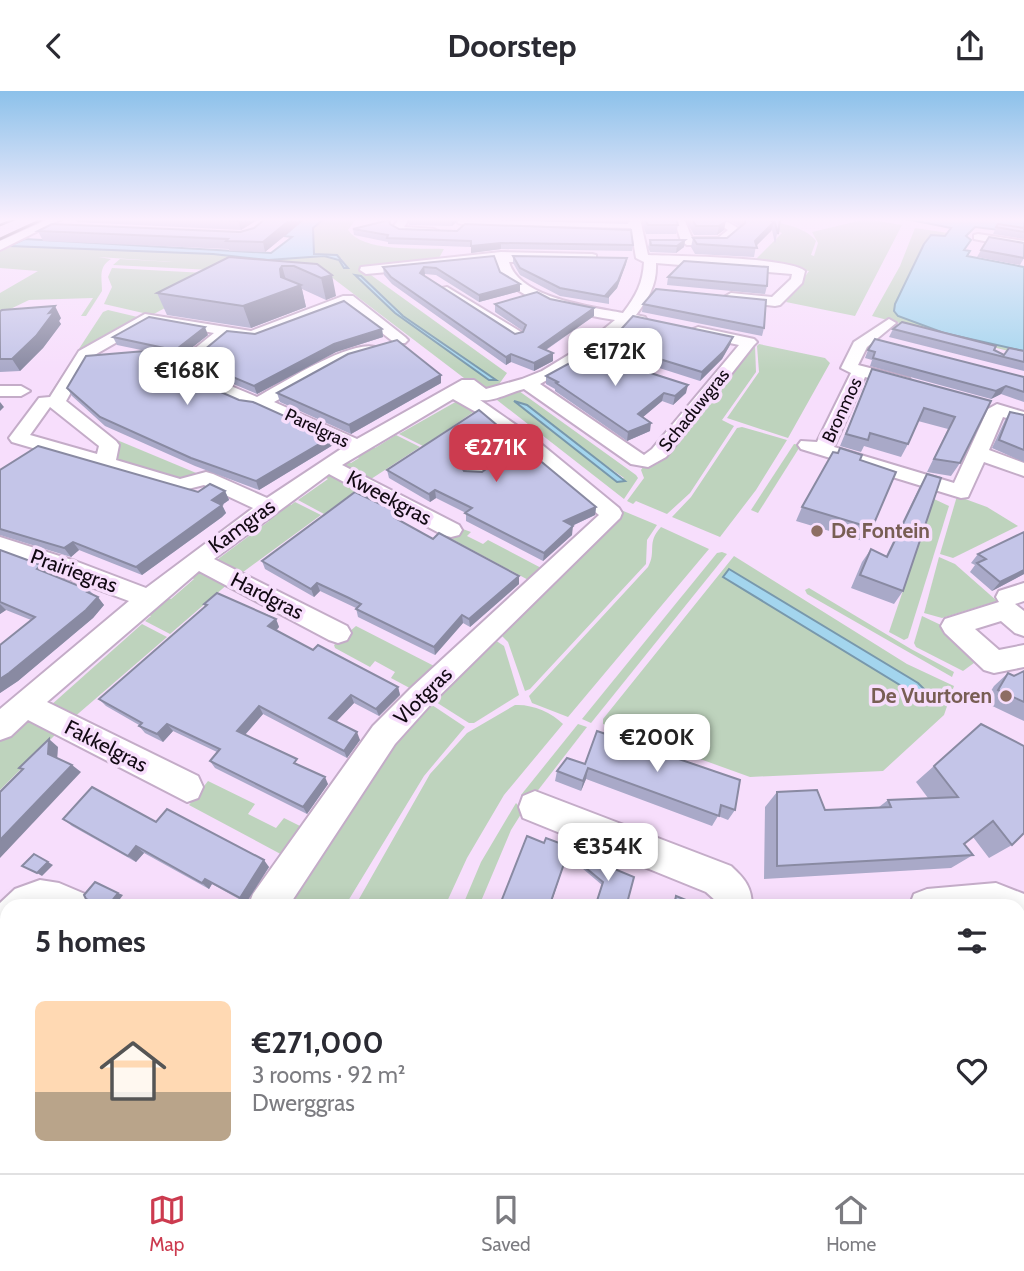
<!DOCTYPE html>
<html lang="en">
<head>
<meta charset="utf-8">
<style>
  body { margin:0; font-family:Cabin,sans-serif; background:#f2f2f3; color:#2b2b33; height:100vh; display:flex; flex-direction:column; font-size:26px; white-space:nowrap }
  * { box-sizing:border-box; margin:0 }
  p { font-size:23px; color:#7c7c81 }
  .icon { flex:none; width:38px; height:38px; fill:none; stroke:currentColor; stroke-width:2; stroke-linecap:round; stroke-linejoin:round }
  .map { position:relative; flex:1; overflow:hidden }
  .details { position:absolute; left:0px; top:808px; width:1026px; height:275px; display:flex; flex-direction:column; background:#fff; border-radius:21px 21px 0 0; box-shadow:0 4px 18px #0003 }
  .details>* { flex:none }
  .price { position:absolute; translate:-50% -60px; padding:0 16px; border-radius:14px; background:#fff; color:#222; font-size:23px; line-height:46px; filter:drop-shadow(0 2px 4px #0008) }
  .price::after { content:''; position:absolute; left:50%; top:42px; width:21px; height:16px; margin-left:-10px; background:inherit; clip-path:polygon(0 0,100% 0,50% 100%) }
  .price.on { background:#cc3b4f; color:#fff }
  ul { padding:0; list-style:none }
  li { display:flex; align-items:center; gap:21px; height:175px; padding:0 35px }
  li span { display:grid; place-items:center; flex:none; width:196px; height:140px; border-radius:10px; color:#555 }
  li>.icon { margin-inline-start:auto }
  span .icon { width:84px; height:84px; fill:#fffc; stroke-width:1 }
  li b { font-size:30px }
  h2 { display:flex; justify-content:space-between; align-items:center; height:84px; padding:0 35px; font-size:30px }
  header { display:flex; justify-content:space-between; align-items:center; height:91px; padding:0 35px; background:#fff; font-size:32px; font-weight:700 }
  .tabs { display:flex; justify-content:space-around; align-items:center; height:98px; border-top:2px solid #e1e1e2; background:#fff; font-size:19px; color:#7c7c81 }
  .tabs a { display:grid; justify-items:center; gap:4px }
  .tabs .on { color:#cc3b4f }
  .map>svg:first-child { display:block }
</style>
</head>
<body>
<header><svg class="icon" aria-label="back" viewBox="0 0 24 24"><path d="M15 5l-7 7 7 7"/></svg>Doorstep<svg class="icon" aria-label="share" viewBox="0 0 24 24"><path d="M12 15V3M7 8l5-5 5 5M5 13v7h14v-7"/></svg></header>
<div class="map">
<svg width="1024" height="1082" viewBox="0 0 1024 1082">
  <rect width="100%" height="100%" fill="#f7defc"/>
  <g fill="#bed3bd" fill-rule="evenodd">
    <path d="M324 128H356L348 139C362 161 419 157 444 158L439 167 431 169 364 179 507 282 497 296 484 298 470 287H464L330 185 113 174 120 168 173 171 98 166 111 168C98 176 102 187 102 200L86 225H81L93 207 29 209 0 223V202L38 180 0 177V160L9 155 213 163 268 169 324 165 336 168 348 176 341 167 314 164 313 138ZM356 185H361L403 225 495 289H489L395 222Z"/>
    <path d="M753 128C772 131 803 133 816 150L811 164 814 165 818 152 812 141 867 128 902 134 855 225 786 211 809 180 753 171 782 142Z"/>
    <path d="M915 137 948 142 945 145H930L924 153 895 213 898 225 944 242 1024 260V264L872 225 900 175Z"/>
    <path d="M112 177 224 183 226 184 152 224 104 213 112 196 108 186Z"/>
    <path d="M108 219 146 228 135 229 100 247 105 249 52 308 45 310 103 221Z"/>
    <path d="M751 253 755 254 756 281 722 329 734 335 690 402 667 423 636 410 633 413 627 410 644 387 641 379 643 376 657 373Z"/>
    <path d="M759 253 825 267 830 272 788 347 727 327 759 281 757 255Z"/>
    <path d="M519 300 636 384 638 387 624 408 497 309ZM515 311 624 387 617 391Z"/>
    <path d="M459 309 478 318 423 355 399 343Z"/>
    <path d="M742 336 787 349 756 399 720 446 672 426 691 406 737 337Z"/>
    <path d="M396 344 420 356 368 390 340 376 343 369 351 372 359 367 353 363 368 354 375 357Z"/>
    <path d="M117 349 201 384 175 388 110 369Z"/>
    <path d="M794 353 801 354 758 422 751 419Z"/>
    <path d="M326 381 361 396 324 423 298 409 328 388 320 384Z"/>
    <path d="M957 405 987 416 1018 435 953 467 940 463Z"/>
    <path d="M934 408 949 415 908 547 904 549 889 541Z"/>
    <path d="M284 410 291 414 295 411 321 424 239 484 214 471 269 430 261 426Z"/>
    <path d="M621 419 657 434 647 449 646 473 530 598 525 600 508 551 499 542Z"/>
    <path d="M661 436 709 458 568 626 532 612 529 605 648 476C657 460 646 452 661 436Z"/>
    <path d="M460 437 471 441 467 445 483 453 488 449 545 479 532 491 450 447Z"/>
    <path d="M722 461 727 463 591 632 582 628 717 462Z"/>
    <path d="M734 465 907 573 954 595 944 624 883 680 750 686 603 633V628ZM723 486 850 552 918 592 925 606 918 605Z"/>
    <path d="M939 466 955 473 997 510 942 527 924 522Z"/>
    <path d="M198 477 229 492 170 543 145 530 151 525 141 520 161 504 171 508 194 488 185 483Z"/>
    <path d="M809 497 911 558 954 581 952 586 807 503 805 499Z"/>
    <path d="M922 525 943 535 978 569 963 580 916 556 914 552Z"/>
    <path d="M142 533 167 546 72 628 50 615Z"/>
    <path d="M356 535 440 578 417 601 391 587 395 581 375 570 370 576 335 557 334 554Z"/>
    <path d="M492 547 504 555 519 604 474 632H469L428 606Z"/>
    <path d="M426 610 465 636 424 685 345 815 273 816Z"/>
    <path d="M515 614C532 613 551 621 563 633L504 704 467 767 445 815H355L430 683 467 642Z"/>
    <path d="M30 627 59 640 0 699V648Z"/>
    <path d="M578 633 587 636 532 707 527 708 521 704Z"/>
    <path d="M208 690 255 713 248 723 276 737 284 727 306 738 288 767 189 714Z"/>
    <path d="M516 712 523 720 511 739 479 815 462 816 481 771Z"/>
    <path d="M0 969 7 974V1076H168L172 1082H0Z"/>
    <path d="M189 1076H327L325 1082H183Z"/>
  </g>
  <g fill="#a3d5ee" stroke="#7898ac" stroke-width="2">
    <path d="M303 128H324L313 137 314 163 337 164 348 177H344L339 169 324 165 268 169 213 163 9 155 25 148 271 162 292 146 284 145Z"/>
    <path d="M906 128H1024V142L975 136 966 145 971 149 964 159 970 160 967 165 1024 176V260L944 242 898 225 894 220 895 213 924 153 931 144 945 145 951 137Z"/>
    <path d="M355 184 361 185 403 225 496 289H489L395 222Z"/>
    <path d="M514 310 527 314 625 390 617 391Z"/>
    <path d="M729 478 918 592 926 600V606L918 605 723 486Z"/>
  </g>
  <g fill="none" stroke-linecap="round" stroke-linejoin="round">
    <defs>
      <g id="minor">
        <path d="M49 128H62L0 159V150Z"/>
        <path d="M399 128H409L404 136 434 138 440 141 434 144 396 141 392 137Z"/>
        <path d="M458 128 630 131V128H640L648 164C676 165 789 166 805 180L802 192 780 214 775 215 731 210 724 206 731 202 772 206 791 188 792 183 656 172C657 193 649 207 636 224L645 226 647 229 645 232H630L594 262 540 293 644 364 652 358 739 254 693 244 690 241 693 238 698 236 754 248 757 251 754 254 666 366 648 376 631 373 524 298C510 301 494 311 480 309L529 343 619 417 622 422 620 427 431 613 395 653 288 816H248L253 803 373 635 411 597 599 424 520 358 481 387H467L464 383 467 379 508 348 476 321 453 308 342 374 459 434 462 439 459 444 451 446 443 444 329 383 214 468 347 535 351 542 347 549 338 552 329 549 199 480 47 611 198 685 203 696 198 707 187 711 28 629 11 645 0 649V618L129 510 0 462V446L75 470 146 497 253 417 204 394 180 400 12 351 9 347 39 307 50 306 79 260 145 223 251 240 343 205H353L405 246 408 249 405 252H395L346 214 257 248 229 245 190 278 257 306C281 293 349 249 375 256L377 259 375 262 349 269 274 311 357 348 462 289H474L486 298 522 288 542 280 583 255 615 229C579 223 507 212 496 171L366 183 360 179 361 176 501 161 592 163 596 164V170L509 171C519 207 591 216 623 222 636 205 643 192 644 171L636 167 631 137 462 133 458 132ZM152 231 214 242 173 275 171 279 173 283 243 315 257 316 344 356 267 407 213 383 206 381 180 388 116 369 119 354 116 350 66 310 91 266ZM50 316 99 355 97 363 30 344Z"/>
        <path d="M674 128H684L692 147H718L728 139 711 128H723L741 139 725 154H687L681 150Z"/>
        <path d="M978 143 1024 150V158L974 148V144Z"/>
        <path d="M447 196 521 241 524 244 516 249 511 247 442 203V197Z"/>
        <path d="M889 228 896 232 867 256 858 274 909 287 911 291 903 296 865 286 834 356 954 392 988 318 997 313 1024 321V332L1003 326 989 359 1024 372V385L984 371 968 406 961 407 801 358 798 354 801 350 817 351 851 282 841 277 854 251Z"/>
        <path d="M0 295H21L30 300 21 305H0Z"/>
        <path d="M1024 492V510L1015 513 1024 520V545L1015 542 1001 530 975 538 999 559 1024 554V576L994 582 984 579 945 542 941 535 945 528 999 511 996 506 999 500Z"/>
        <path d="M535 700 731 775C745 788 752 796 752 816H716V810L706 801 523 727 519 716 523 705Z"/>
        <path d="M40 789 59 792 85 803 90 816H7V852L0 855V812L15 798Z"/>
        <path d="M996 792 1024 803V829L1018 831V816H909L914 803 927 798Z"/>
        <rect x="670" y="1076" width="46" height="6"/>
        <path d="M737 1076H783L784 1082H738Z"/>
      </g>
    </defs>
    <use href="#minor" stroke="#c4acc8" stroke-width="4"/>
    <use href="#minor" fill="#fff" fill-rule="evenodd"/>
    <g stroke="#635465" stroke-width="2.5">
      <path d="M0 134 15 128"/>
      <path d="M0 148 43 128"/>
    </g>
  </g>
  <g fill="#a9a9c8">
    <path d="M76 128H259L241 139 77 131Z"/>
    <path d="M265 128H305L265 161 229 160V158L43 150 38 140 240 141 254 137Z"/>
    <path d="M408 128H629L628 133 460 128 452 135 409 134Z"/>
    <path d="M641 128H676L678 134 676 143H646Z"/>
    <path d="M685 128H722L724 139 717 144H694Z"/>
    <path d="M727 128H780L775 153 772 139 756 155 754 166 695 163 691 156 693 147H727L741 136Z"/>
    <path d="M390 133 399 138 633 154 632 160 501 158 471 162V156L388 153V151L354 144 353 138Z"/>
    <path d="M998 133 1024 137V148L993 143Z"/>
    <path d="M650 149H685L684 156 676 162 650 161 648 156Z"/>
    <path d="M1024 152V167L1020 174 977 166 981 159Z"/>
    <path d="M494 165 500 181 520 193V200L479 211 436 184 425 183 424 185 515 243 523 240 495 221V213L550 208 594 225 546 259 553 270 534 280 511 271 506 274 392 193 384 184 383 176Z"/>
    <path d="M513 165 627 167 626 173 617 197 609 206V213L560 205 520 184 513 172Z"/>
    <path d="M229 166 317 173 336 205 326 209 302 198 306 216 251 237 167 224 157 202Z"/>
    <path d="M668 186 767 195 765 203 667 194Z"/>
    <path d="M643 213 764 237 762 245 642 221Z"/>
    <path d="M0 220 61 227 59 230 61 233 43 257 20 280 0 281Z"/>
    <path d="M382 238 383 246 336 261 257 303 195 277 192 269 255 243Z"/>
    <path d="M893 238 994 259 1004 264 1024 260V280L889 246Z"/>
    <path d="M208 244 171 273 169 278 239 309 331 346 333 354 259 399 195 375 105 335 72 305 67 297 146 260 117 254 113 246Z"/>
    <path d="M615 245 730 254 722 268 700 290 603 259 604 251Z"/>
    <path d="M868 259 1024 286V311L1001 303 991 308 870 275 872 269 865 267Z"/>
    <path d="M872 278 991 310 960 372 951 385 927 381 948 338 918 330 908 353 901 366 864 355 861 361 840 355Z"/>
    <path d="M441 284V292L351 343 280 311 277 302Z"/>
    <path d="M546 285 686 302 673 314 662 310 643 326 650 340 627 350 555 300V298L546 293Z"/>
    <path d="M1010 321 1024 324V371L992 357 1005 329Z"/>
    <path d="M504 348 465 377 464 380 596 416 595 424 572 435V444L543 470 466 430V422L436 407 430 411 389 387 387 379Z"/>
    <path d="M0 379 198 401 225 400 229 409 222 414 226 422 222 426 142 484 79 459 71 466 0 444Z"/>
    <path d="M927 383 903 500 894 513 851 497 862 471 871 458 886 465 919 397Z"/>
    <path d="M802 416 872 437 863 450 796 430Z"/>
    <path d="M401 423 402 431 519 493 470 536 463 532 435 564 358 526 356 517 320 500 314 506 265 478 262 470Z"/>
    <path d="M1024 441V483L992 500 970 481 975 474 971 472 978 463Z"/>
    <path d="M0 459 48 483 89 499 104 514 93 527 18 590 0 602V554L31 529 6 519 0 523Z"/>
    <path d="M204 513 276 528 279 536 277 539 313 559 398 596 400 604 379 625 354 612 336 631 360 649 347 667 263 623 245 644 301 675 328 693 307 723 215 677 210 670 217 661 173 640 163 651 145 642 139 635V634L106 615 99 608 205 515Z"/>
    <path d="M1024 580V630L984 611 994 595 1008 582 1014 585Z"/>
    <path d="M981 633 1012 754 989 767 973 746 964 753 973 764 951 777 764 788 765 716 777 701 825 719 879 716 888 709 928 707 916 691Z"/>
    <path d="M597 640 735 719 728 729 718 725 712 735 586 688 581 700 555 690 557 680 585 673Z"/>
    <path d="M63 728 156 731 269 776 246 812 212 793 209 798 144 762 136 771 72 735Z"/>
    <path d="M569 763 634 786 602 794 569 766Z"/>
    <path d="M676 805 703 816H671L673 810Z"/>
    <path d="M1018 848 1024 858V968L1018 957Z"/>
    <path d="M614 1076H667L666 1082H612Z"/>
    <path d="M857 1076H916L918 1082H858Z"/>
    <path d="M971 1076H1018L1022 1082H974Z"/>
  </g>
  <g fill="#898aa2">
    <path d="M241 128H259L241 139 238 130Z"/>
    <path d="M291 128H305L265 161 263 151Z"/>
    <path d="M451 128H460L452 135Z"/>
    <path d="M726 130 724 139 717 144 719 135Z"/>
    <path d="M774 131 771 140 755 156V150Z"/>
    <path d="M685 149 684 156 676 162 677 155Z"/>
    <path d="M501 152V158L471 162V155Z"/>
    <path d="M627 167 626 173 617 197 609 206 605 205Z"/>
    <path d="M282 175 288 196 301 194 306 216 251 237 243 215Z"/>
    <path d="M424 176 425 183 420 190V182Z"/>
    <path d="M332 184 336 205 326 209 321 187Z"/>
    <path d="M520 193V200L479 211V204Z"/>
    <path d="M55 215 61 227 59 230 61 233 43 257 20 280 12 268Z"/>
    <path d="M594 217V225L538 264 539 256Z"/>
    <path d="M205 236 208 244 171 273 169 280 165 272 168 265Z"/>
    <path d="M382 238 383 246 336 261 257 303 254 295 334 253Z"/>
    <path d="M733 246 730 254 722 268 700 290 702 281Z"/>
    <path d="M553 262V270L534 280V272Z"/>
    <path d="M511 263V271L506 274V266Z"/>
    <path d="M441 284V292L351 343 349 334Z"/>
    <path d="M688 294 686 302 673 314 675 305Z"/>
    <path d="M1006 295 1001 303 991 308 996 300Z"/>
    <path d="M664 302 662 310 636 332 638 323Z"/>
    <path d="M0 311 4 316 0 320Z"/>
    <path d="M651 332 650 340 627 350 628 341Z"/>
    <path d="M504 340V348L465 377 461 383V375L464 369Z"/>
    <path d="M331 346 333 354 259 399 256 390Z"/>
    <path d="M435 399 436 407 430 411 429 403Z"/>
    <path d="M225 400 229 409 216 418 212 409Z"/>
    <path d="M222 414 226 422 222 426 142 484 136 476Z"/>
    <path d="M596 416 595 424 563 439 564 430Z"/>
    <path d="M401 423 402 431 395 427Z"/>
    <path d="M573 435 572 444 543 470 544 462Z"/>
    <path d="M73 451 79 459 71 466 64 457Z"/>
    <path d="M41 474 48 483 37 478Z"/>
    <path d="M1024 479V483L992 500 1000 491Z"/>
    <path d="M519 485V493L470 536 469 528Z"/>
    <path d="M317 492 320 500 314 506 311 498Z"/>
    <path d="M98 506 104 514 93 527 18 590 0 602V588Z"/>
    <path d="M0 513 6 519 0 523Z"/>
    <path d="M462 524 463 532 435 564 434 556Z"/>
    <path d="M276 528 279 536 272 543 268 535Z"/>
    <path d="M398 596 400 604 379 625 376 618Z"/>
    <path d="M351 604 354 612 332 635 329 627Z"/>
    <path d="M259 615 263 623 242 647 237 640Z"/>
    <path d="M167 633 173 640 163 651 157 643Z"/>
    <path d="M357 641 360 649 347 667 344 660Z"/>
    <path d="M49 648 58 656 57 671 48 663Z"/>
    <path d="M72 674 81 681 0 767V749Z"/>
    <path d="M588 677 586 688 581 700 583 690Z"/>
    <path d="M325 686 328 693 307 723 303 716Z"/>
    <path d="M136 755 144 762 136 771 128 765Z"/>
    <path d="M568 761 550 816H549Z"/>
    <path d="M264 769 269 776 246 812 240 807Z"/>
    <path d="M48 771 53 774 42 785 37 782Z"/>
    <path d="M205 788 212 793 209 798 202 792Z"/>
    <path d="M118 802 123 804 114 816H107Z"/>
    <path d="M0 846 7 848V853L0 849Z"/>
  </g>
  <g fill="#c4c5e8" stroke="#898aa2" stroke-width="2">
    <path d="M196 128H241L238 130Z"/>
    <path d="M265 128H291L263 151 226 150 228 148 38 140 52 133 240 141 254 137Z"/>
    <path d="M645 128H676L678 134H648Z"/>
    <path d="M692 128H722L726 130 719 135H696Z"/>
    <path d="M745 128H767L774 131 755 150 757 157 697 153 693 147H727L745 132Z"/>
    <path d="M774 128H780L778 143Z"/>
    <path d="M389 129 390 133 399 138 457 140 465 133 631 139 633 154 501 152 471 155V150L387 147 388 144 353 138Z"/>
    <path d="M998 133 1024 137V141L996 136Z"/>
    <path d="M989 146 1024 152V167L981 159Z"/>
    <path d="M650 149H685L677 155 651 154Z"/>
    <path d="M494 165 500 181 520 193 479 204 436 177 424 176 420 182 515 243 523 241 526 234 495 213 537 201 550 208 594 217 539 256 553 262 534 272 511 263 506 266 391 186 383 176Z"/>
    <path d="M513 165 627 167 618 190 605 205 609 206 560 197 520 177Z"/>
    <path d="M229 166 317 173 332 184 321 187 294 175H282L280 178 281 186 301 194 243 215 157 202Z"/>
    <path d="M684 170 768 176 767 195 668 186Z"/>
    <path d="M656 198 766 209 764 237 643 213Z"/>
    <path d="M344 210 382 238 334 253 254 295 192 269 227 240 255 243Z"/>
    <path d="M55 215 49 222 54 221 36 245 12 268H0V220L2 219Z"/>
    <path d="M633 225 733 246 724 260 702 281 604 251 615 245Z"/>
    <path d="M149 226 205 236 168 265 165 272 168 278 239 309 253 311 331 346 256 390 191 367 100 326 67 297 86 265 169 258 113 246Z"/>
    <path d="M902 231 996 255 994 259 1004 264 1009 257 1024 260V271L893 238Z"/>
    <path d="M875 248 1024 286V301L1006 295 996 300 873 267 875 261 868 259Z"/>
    <path d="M397 249 441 284 349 334 277 302 348 263Z"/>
    <path d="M588 262 688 294 675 305 664 302 638 323 651 332 628 341 556 292 558 291 546 285Z"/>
    <path d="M872 278 991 310 960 372 934 368 955 326 924 317 908 353 870 342 868 349 846 343Z"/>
    <path d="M479 319 504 340 464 369 461 375 464 380 482 381 520 353 596 416 564 430 573 435 544 462 465 422 472 417 435 399 429 403 387 379Z"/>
    <path d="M1010 321 1024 324V359L999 349Z"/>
    <path d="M38 355 198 401 210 393 225 400 212 409 222 414 136 476 73 451 64 457 0 438V379Z"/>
    <path d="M840 357 862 364 860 369 896 381 872 437 802 416 833 361 838 362Z"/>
    <path d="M927 383 941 387 903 500 860 484 871 458 887 466Z"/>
    <path d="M355 401 401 423 395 427 433 448 439 442 519 485 469 528 462 524 434 556 356 518 361 513 349 507 317 492 311 498 262 470Z"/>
    <path d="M1024 441V479L1000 491 977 472 986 468 978 463Z"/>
    <path d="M0 459 41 474 37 478 89 499 87 501 98 506 86 519 9 582 0 588V554L35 526 0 511Z"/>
    <path d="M217 502 276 528 268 535 313 559 318 554 398 596 376 618 351 604 329 627 357 641 344 660 259 615 237 640 297 668 294 672 325 686 303 716 210 670 220 658 167 633 157 643 139 635 142 632 99 608 207 514 204 513Z"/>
    <path d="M1024 580V611L998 599 1008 582 1014 585Z"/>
    <path d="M981 633 1024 655V742L1012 754 993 730 964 753 973 764 777 775V701L817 699 825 719 891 716 888 709 958 706 934 675Z"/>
    <path d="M597 640 740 689 735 719 721 714 719 725 588 677 583 690 557 680 567 667 585 673Z"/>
    <path d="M49 648 48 663 72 674 0 749V701L23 678 19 677Z"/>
    <path d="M92 696 156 731 167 718 264 769 240 807 205 788 202 792 136 755 128 765 63 728Z"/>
    <path d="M527 745 544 752 546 747 562 753 560 758 568 761 549 816H499Z"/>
    <path d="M571 760 634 786 626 816H595L603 791 569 763Z"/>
    <path d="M34 763 48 771 37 782 22 775Z"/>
    <path d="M95 791 118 802 107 816H102L86 808 84 804Z"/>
    <path d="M676 805 703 816H674Z"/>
    <path d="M1018 848 1024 858V937L1018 927Z"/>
    <path d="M0 849 7 853V939L0 935Z"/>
    <path d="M1018 1075 1022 1082H981L978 1076H1018Z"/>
    <path d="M395 1076H452L458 1080 457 1082H393Z"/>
    <path d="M517 1076H555L553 1082H521L516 1079Z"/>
    <path d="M617 1076H667L666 1082H616Z"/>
    <path d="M867 1076H916L918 1082H869Z"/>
  </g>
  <linearGradient id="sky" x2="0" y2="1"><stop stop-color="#8cc1ea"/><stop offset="0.46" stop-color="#fbf0fe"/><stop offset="1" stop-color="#fbf0fe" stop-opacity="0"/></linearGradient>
  <rect width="1024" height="279" fill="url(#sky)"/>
  <g fill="#8d6e63" stroke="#f7defc" stroke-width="2.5">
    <circle cx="817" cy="440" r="7"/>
    <circle cx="1006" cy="605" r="7"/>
  </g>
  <g text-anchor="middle" stroke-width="7" stroke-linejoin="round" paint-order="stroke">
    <g font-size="18" fill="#120913" stroke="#f7defc">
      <text transform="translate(694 319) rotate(-51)" y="6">Schaduwgras</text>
      <text transform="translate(842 319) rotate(-65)" y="6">Bronmos</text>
      <text transform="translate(317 337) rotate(25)" y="6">Parelgras</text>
    </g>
    <g font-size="21" fill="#120913" stroke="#f7defc">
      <text transform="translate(389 407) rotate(28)" y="7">Kweekgras</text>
      <text transform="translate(242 435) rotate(-36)" y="7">Kamgras</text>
      <text transform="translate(74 480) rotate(20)" y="7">Prairiegras</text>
      <text transform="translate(267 505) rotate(27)" y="7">Hardgras</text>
      <text transform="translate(423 605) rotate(-45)" y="7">Vlotgras</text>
      <text transform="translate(106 655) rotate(27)" y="7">Fakkelgras</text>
    </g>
    <g font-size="21" font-weight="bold" fill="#785e54" stroke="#f7defc" text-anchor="start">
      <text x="831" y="447">De Fontein</text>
      <text x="992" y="612" text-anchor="end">De Vuurtoren</text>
    </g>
  </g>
</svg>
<b class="price" style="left:615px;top:297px">€172K</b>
<b class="price" style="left:187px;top:316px">€168K</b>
<b class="price on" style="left:496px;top:393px">€271K</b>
<b class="price" style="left:657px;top:683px">€200K</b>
<b class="price" style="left:608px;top:792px">€354K</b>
<section class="details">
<h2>5 homes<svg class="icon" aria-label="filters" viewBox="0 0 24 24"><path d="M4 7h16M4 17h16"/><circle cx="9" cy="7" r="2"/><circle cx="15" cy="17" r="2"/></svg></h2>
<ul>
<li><span style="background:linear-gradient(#ffd9b3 65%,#b9a48a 0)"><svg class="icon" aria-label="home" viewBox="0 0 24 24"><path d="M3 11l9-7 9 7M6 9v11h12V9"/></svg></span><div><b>€271,000</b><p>3 rooms · 92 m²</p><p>Dwerggras</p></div><svg class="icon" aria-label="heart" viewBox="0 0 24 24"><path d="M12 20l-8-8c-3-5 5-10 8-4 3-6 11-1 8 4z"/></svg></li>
</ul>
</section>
</div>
<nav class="tabs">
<a class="on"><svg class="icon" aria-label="map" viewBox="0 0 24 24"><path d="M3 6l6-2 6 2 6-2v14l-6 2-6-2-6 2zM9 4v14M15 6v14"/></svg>Map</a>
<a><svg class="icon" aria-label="saved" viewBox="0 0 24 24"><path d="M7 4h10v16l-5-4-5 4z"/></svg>Saved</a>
<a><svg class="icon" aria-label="home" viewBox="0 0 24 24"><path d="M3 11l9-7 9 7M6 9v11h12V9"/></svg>Home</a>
</nav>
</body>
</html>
